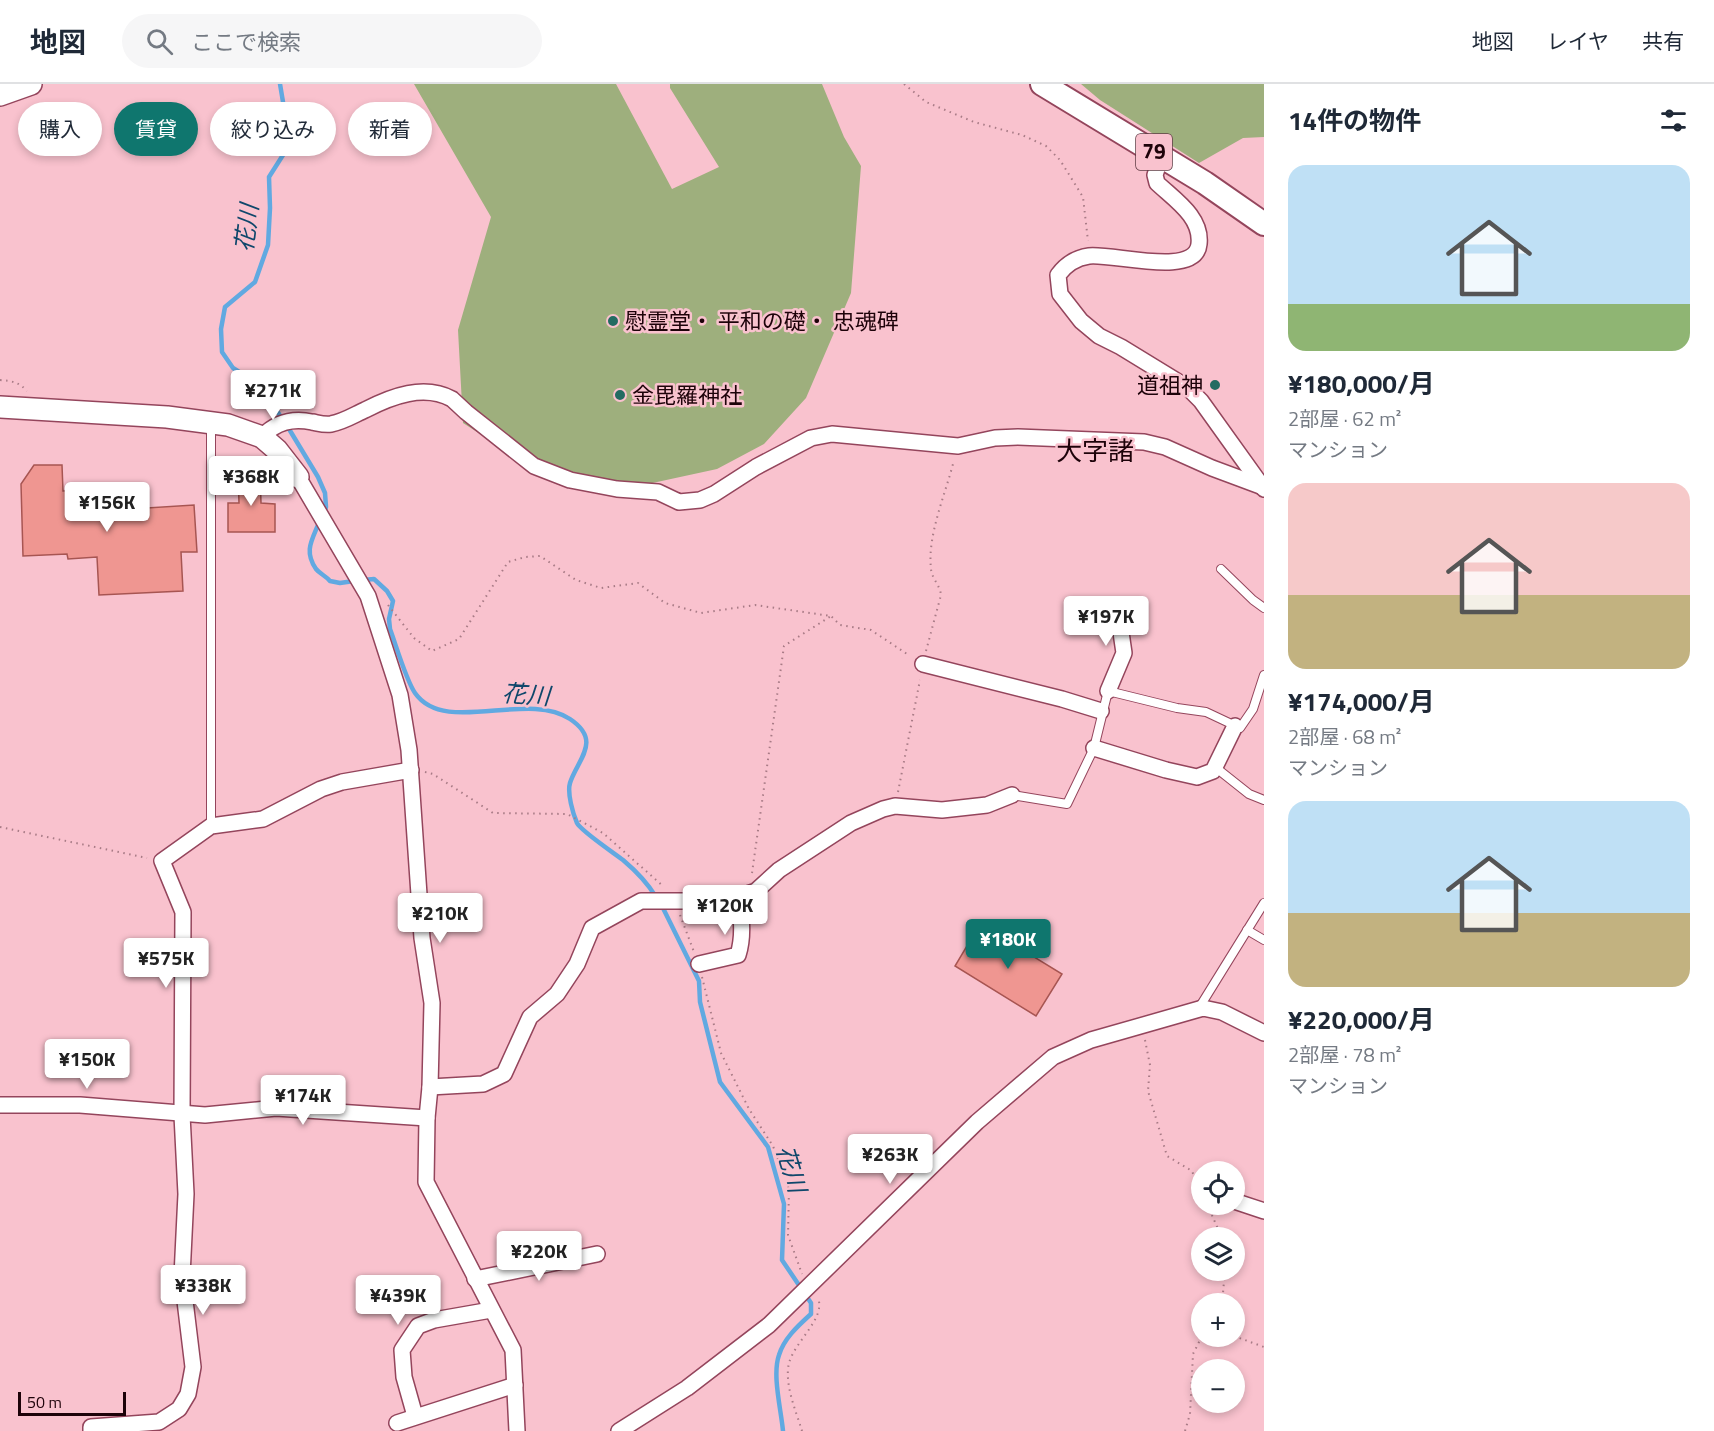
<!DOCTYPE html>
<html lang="ja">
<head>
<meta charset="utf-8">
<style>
  body { margin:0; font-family:"Titillium Web","Noto Sans JP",sans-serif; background:#f6f6f7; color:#1f2937; height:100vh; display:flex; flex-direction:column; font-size:22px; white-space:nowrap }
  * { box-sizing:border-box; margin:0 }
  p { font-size:20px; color:#747a83 }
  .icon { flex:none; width:33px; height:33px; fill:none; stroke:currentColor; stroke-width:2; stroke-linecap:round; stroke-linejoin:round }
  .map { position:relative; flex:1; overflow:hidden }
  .drawer { display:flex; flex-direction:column; background:#fff; width:450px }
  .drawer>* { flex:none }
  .hud { position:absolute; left:18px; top:18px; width:570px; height:54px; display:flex; gap:12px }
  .controls { position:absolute; left:1191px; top:1077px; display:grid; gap:12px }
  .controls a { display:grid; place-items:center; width:54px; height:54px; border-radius:50%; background:#fff; box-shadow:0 3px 9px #0003; font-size:30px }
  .scale { position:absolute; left:18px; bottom:15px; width:108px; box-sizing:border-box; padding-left:6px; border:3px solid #1d0209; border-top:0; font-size:16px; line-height:21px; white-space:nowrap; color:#1d0209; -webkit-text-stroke:4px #f9c2ce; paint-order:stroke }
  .price { position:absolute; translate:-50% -51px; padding:0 14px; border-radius:6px; background:#fff; color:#222; font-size:20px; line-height:39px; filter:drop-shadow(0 2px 3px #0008) }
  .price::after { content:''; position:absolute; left:50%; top:36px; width:18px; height:14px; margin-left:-9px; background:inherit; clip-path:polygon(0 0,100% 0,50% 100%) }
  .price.selected { background:#0f766e; color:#fff }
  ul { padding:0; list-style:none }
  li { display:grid; align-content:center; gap:12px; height:318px; padding:0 24px }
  li span { display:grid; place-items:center; height:186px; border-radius:18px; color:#555 }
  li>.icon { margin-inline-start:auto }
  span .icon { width:108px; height:108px; fill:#fffc; stroke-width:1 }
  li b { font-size:26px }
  h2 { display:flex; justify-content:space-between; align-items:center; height:72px; padding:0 24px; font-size:26px }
  .tag { padding:0 21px; border-radius:27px; background:#fff; box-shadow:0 3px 9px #0003; font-size:21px; line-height:54px }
  .tag.selected { background:#0f766e; color:#fff }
  header { display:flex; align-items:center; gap:36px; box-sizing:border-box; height:84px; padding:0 30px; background:#fff; border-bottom:2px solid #e0e1e3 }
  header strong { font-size:28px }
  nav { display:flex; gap:33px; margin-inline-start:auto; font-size:21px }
  .search { width:420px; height:54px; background:#f6f6f7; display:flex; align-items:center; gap:15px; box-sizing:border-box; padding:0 21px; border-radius:33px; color:#747a83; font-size:22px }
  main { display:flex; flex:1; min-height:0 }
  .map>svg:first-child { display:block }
</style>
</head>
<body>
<header>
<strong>地図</strong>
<div class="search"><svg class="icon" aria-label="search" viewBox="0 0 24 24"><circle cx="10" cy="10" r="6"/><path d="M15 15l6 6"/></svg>ここで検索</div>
<nav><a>地図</a><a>レイヤ</a><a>共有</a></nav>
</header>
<main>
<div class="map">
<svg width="1264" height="1347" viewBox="0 0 1264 1347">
  <rect width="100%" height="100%" fill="#f9c2ce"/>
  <g fill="#9eaf7d">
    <path d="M414 0H616L672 105 719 83 670 4V0H822L844 53 861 82 851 209 806 314 764 360 717 385 634 403 552 396 463 339 458 246 491 133Z"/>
    <path d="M1081 0H1264V53L1243 54 1199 79 1100 16Z"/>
  </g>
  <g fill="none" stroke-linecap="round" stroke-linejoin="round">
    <g stroke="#61a9e1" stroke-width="4.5">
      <path d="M280 0 290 60 269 93 270 124 268 161 255 198 225 223 221 245 222 268 233 284 258 300 286 340 318 393 325 409 326 423 324 429"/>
      <path d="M320 436C313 455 303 466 316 485 320 490 326 492 330 497L340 499 354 497"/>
      <path d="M363 496 374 495 387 507 393 517 389 535 390 545C396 561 406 596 415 609 445 652 527 606 570 635 603 657 577 676 570 699 567 709 573 730 577 739 581 747 614 769 623 776 636 787 647 798 656 813"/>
      <path d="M661 820 699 897 700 918 720 998 768 1063 784 1120 782 1176 811 1219V1230C799 1241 784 1254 779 1271 772 1291 781 1325 783 1347"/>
    </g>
  </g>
  <g fill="#ef9691" stroke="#a75552" stroke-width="1.5">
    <path d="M34 381H62L63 407 130 404 131 425 194 421 197 468H181L183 507 99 511 97 473 68 475 67 470 23 472 21 400Z"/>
    <path d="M238 387H260L261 419 275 420V448H228V419H239Z"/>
    <path d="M980 840 1062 890 1036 932 955 882Z"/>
  </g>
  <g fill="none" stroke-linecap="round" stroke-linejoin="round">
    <defs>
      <g id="lane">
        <path d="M211 339V742"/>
        <path d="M1221 485 1253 516 1264 524"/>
        <path d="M1215 683 1249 710 1264 716"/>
        <path d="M1012 711 1067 720 1094 664 1108 607 1177 624 1206 628 1240 644 1253 625 1264 591"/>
        <path d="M1247 846 1264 856"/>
        <path d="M1199 924 1264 819"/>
      </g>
      <g id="street">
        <path d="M1161 73 1155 91 1157 99C1175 116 1202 133 1199 160 1196 194 1113 169 1089 172 1075 174 1066 180 1058 191L1060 210 1081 237 1099 252 1121 263 1188 304 1201 317 1264 405"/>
        <path d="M262 353C276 338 292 334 312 338 318 339 324 341 331 340 343 338 354 331 365 326 392 312 424 300 452 315L466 328 534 382 570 396 617 405 658 408 679 418 700 416 714 410 756 383 811 354 832 350 958 362 995 354 1018 353 1144 358 1165 363 1212 384 1263 403"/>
        <path d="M298 393 368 512 400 611 409 666 422 854 432 919 430 1003 427 1034 426 1098 513 1266 517 1347"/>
        <path d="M923 580 1062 615 1101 627"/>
        <path d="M1108 607 1124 569 1117 521"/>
        <path d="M1094 664 1166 686 1197 693 1213 687 1235 642"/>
        <path d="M699 880 738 871C744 852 742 832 738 813"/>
        <path d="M430 1003 483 1000 504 990 530 933 557 910 577 880 592 844 641 817H726L756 807 779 786 851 739 883 725 895 722 942 726 987 721 1012 711"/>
        <path d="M0 1021H80L205 1031 276 1024 427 1034"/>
        <path d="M1201 1107H1202"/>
        <path d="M1234 1117 1264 1127"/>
        <path d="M475 1195 597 1170"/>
        <path d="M415 1332 404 1293 402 1266 418 1242 434 1236 491 1226"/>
        <path d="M397 1339 515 1301"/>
        <path d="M91 1347V1343L159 1338 179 1325 188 1310 193 1283 182 1192 186 1110 182 1031 183 828 162 777 211 742 263 735 321 705 342 698 411 686"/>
        <path d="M619 1347 687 1304 769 1241 977 1038 1053 973 1091 956 1203 924 1222 928 1264 949"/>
      </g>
      <g id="secondary">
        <path d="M0 11 31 0"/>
        <path d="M0 323 167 333 228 341 262 353 277 366 298 393"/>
      </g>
      <path id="primary" d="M1042 0 1205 99 1264 140"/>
    </defs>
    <use href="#lane" stroke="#94455c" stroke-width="10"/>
    <use href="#street" stroke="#94455c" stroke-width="18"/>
    <use href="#secondary" stroke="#94455c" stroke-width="24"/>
    <use href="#primary" stroke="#94455c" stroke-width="26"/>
    <g stroke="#a87b86" stroke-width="2" stroke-dasharray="1.5 4.5" stroke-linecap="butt">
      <path d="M904 0 926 18 974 38 1022 51 1046 62 1060 76 1083 113 1088 157"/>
      <path d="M0 296C12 297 19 298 27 307"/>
      <path d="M388 521 414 554 432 567 459 555 508 478 525 473 540 472 576 496 601 504 638 499 665 519 701 529 755 521 831 532 840 541 871 546 910 572"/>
      <path d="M926 567 941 511C940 501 932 495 931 485 927 451 946 409 954 376"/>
      <path d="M425 688 433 690 493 729 567 730 603 749 664 803"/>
      <path d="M898 708 920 596"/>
      <path d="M0 743 147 774"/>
      <path d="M752 789 784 562 831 532"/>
      <path d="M680 831 694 868"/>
      <path d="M702 893 721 969 749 1025 773 1062 789 1105 788 1151 802 1190"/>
      <path d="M1145 956 1150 981 1148 1007 1167 1072 1192 1087 1195 1095"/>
      <path d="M1207 1120 1222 1154"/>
      <path d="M1222 1220 1225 1186"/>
      <path d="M1234 1252 1264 1263"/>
      <path d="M802 1347C796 1327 784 1300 789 1279 795 1257 826 1234 818 1214"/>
      <path d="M1185 1347 1190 1330 1193 1270 1202 1252"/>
    </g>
    <use href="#lane" stroke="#fff" stroke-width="8"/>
    <use href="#street" stroke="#fff" stroke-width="15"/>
    <use href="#secondary" stroke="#fff" stroke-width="21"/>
    <use href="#primary" stroke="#fff" stroke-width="22"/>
  </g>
  <g fill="#236b62" stroke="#f9c2ce" stroke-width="2">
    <circle cx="613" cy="237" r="6"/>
    <circle cx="1215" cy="301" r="6"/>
    <circle cx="620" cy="311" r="6"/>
  </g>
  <g text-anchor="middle" stroke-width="5" stroke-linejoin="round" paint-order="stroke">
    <rect fill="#f9c2ce" stroke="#5f3c44" stroke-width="1.5" x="1136" y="50" width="36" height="36" rx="4.5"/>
    <g font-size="21" font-weight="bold" fill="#1d0209">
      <text x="1154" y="75">79</text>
    </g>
    <g font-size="22" fill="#1d0209" stroke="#f9c2ce" text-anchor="start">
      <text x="625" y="245">慰霊堂・ 平和の礎・ 忠魂碑</text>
      <text x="1203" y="309" text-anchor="end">道祖神</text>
      <text x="632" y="319">金毘羅神社</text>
    </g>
    <g font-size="24" font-style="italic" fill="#0f476b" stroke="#f9c2ce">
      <text transform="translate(247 144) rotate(-83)" y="8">花川</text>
      <text transform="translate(526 611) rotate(4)" y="8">花川</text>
      <text transform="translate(791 1085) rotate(73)" y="8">花川</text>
    </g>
    <g font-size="26" fill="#1d0209" stroke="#f9c2ce">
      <text x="1095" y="376">大字諸</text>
    </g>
  </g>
</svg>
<div class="controls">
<a><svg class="icon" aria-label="locate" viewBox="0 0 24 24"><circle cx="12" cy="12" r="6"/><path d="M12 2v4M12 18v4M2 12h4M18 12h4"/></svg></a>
<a><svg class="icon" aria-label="layers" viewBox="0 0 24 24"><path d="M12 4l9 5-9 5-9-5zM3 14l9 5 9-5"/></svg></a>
<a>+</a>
<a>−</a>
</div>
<div class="scale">50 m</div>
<b class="price" style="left:273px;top:337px">¥271K</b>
<b class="price" style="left:251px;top:423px">¥368K</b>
<b class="price" style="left:107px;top:449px">¥156K</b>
<b class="price" style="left:1106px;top:563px">¥197K</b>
<b class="price" style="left:725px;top:852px">¥120K</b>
<b class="price" style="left:440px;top:860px">¥210K</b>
<b class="price selected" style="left:1008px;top:886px">¥180K</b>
<b class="price" style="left:166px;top:905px">¥575K</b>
<b class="price" style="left:87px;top:1006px">¥150K</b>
<b class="price" style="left:303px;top:1042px">¥174K</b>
<b class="price" style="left:890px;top:1101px">¥263K</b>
<b class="price" style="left:539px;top:1198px">¥220K</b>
<b class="price" style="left:203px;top:1232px">¥338K</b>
<b class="price" style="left:398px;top:1242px">¥439K</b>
<div class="hud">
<a class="tag">購入</a>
<a class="tag selected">賃貸</a>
<a class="tag">絞り込み</a>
<a class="tag">新着</a>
</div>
</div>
<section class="drawer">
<h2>14件の物件<svg class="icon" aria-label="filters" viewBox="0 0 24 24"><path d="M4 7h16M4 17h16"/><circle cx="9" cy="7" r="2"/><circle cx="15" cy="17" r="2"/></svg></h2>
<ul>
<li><span style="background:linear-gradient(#bfe0f5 75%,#8fb573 0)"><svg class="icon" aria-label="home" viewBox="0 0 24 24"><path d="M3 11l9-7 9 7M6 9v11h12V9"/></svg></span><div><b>¥180,000/月</b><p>2部屋 · 62 m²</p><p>マンション</p></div></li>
<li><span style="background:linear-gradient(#f6c9c9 60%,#c2b280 0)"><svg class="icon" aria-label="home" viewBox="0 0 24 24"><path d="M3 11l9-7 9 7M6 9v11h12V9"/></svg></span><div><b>¥174,000/月</b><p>2部屋 · 68 m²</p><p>マンション</p></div></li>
<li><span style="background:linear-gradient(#bfe0f5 60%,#c2b280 0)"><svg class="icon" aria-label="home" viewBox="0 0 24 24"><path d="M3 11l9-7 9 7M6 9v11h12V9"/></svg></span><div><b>¥220,000/月</b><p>2部屋 · 78 m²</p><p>マンション</p></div></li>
</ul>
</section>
</main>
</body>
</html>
